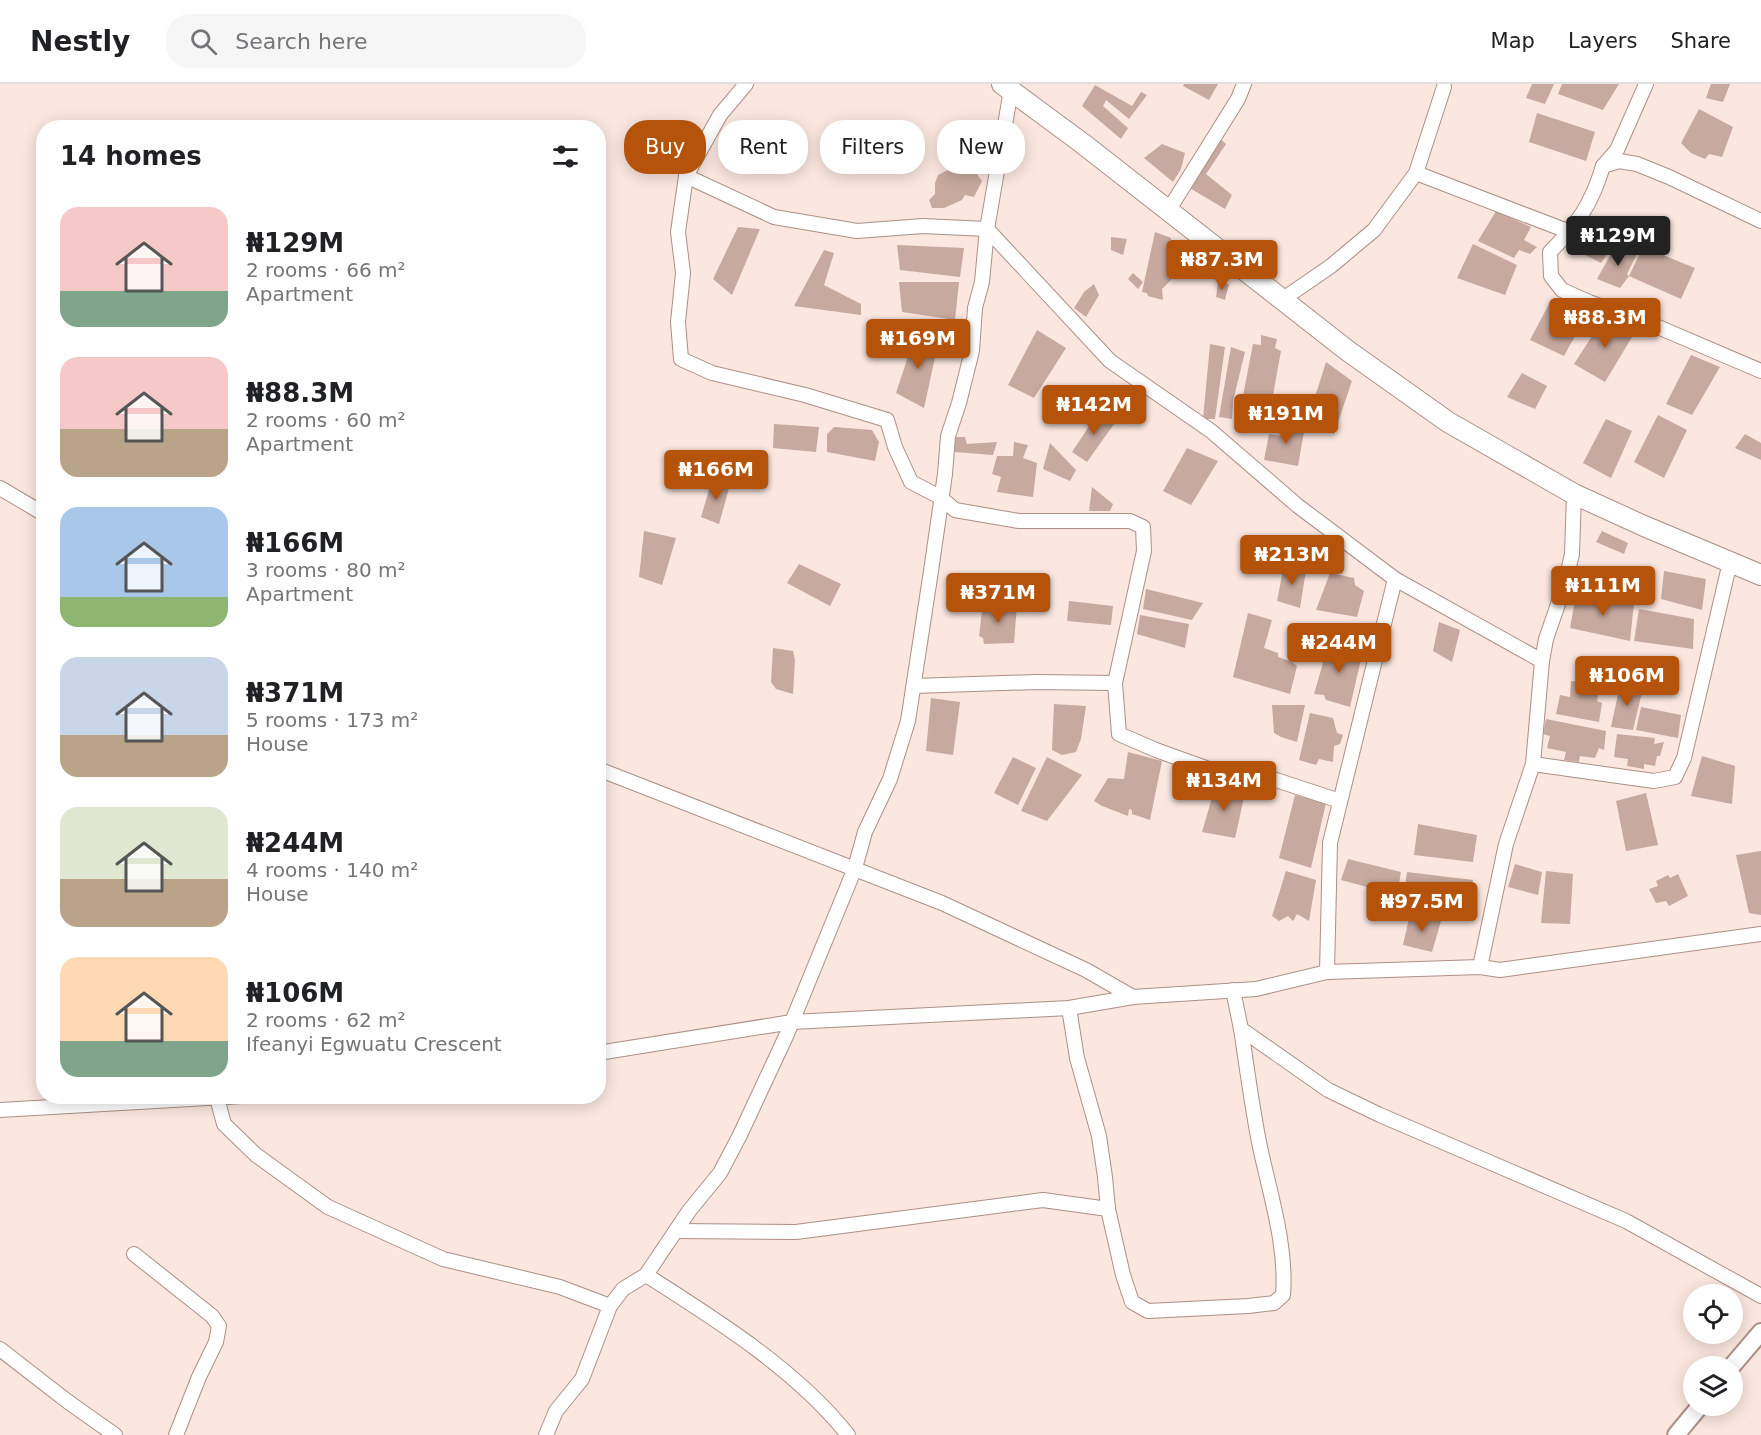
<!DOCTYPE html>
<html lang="en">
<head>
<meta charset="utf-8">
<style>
  body { margin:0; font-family:"DejaVu Sans",sans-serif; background:#f6f6f6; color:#202124; height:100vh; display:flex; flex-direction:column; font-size:22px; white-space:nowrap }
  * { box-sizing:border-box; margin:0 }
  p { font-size:20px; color:#757577 }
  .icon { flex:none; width:33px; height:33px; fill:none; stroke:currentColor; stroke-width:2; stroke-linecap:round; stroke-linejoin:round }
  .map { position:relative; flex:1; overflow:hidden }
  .details { position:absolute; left:36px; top:36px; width:570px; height:984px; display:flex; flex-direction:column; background:#fff; border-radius:24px; box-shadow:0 3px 15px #0003 }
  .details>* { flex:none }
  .guide { position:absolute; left:624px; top:36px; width:570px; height:54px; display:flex; gap:12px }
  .fabs { position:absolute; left:1683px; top:1200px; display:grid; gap:12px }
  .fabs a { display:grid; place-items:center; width:60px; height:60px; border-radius:50%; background:#fff; box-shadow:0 3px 15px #0003; font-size:30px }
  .price { position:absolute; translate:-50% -51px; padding:0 14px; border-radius:6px; background:#b45309; color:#fff; font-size:20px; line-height:39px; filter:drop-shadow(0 2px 3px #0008) }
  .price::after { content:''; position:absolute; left:50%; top:36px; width:18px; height:14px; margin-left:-9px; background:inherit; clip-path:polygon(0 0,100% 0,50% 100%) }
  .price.current { background:#222; color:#fff }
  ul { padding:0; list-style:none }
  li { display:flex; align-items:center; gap:18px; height:150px; padding:0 24px }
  li span { display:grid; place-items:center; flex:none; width:168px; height:120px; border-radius:18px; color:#555 }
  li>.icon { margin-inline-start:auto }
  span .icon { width:72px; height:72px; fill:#fffc; stroke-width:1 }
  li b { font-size:26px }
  h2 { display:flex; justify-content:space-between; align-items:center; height:72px; padding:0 24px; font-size:26px }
  .chip { padding:0 21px; border-radius:24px; background:#fff; box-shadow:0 3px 15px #0003; font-size:21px; line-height:54px }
  .chip.current { background:#b45309; color:#fff }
  header { display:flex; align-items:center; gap:36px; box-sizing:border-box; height:84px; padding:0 30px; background:#fff; border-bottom:2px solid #e0e0e0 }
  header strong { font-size:28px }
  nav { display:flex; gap:33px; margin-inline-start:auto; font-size:21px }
  .search { width:420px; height:54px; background:#f6f6f6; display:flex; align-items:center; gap:15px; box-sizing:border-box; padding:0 21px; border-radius:24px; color:#757577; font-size:22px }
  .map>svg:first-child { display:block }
</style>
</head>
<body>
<header>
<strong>Nestly</strong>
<div class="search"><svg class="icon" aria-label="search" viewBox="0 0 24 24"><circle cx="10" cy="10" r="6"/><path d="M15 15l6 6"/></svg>Search here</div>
<nav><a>Map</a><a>Layers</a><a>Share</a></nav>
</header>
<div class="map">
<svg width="1761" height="1351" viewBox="0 0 1761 1351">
  <rect width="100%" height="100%" fill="#fbe7e0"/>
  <g fill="#c8a99f">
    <path d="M1184 0H1218L1209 16 1183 2Z"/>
    <path d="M1532 0H1554L1545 20 1526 14Z"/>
    <path d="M1562 0H1619L1603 26 1558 10Z"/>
    <path d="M1711 0H1730L1723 18 1706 14Z"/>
    <path d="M1095 1 1132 22 1141 8 1147 11 1129 35 1106 16 1103 22 1128 44 1121 55 1082 22Z"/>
    <path d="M1699 25 1733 43 1722 73 1709 70 1705 75 1691 69 1681 59Z"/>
    <path d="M1537 29 1595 48 1586 77 1529 58Z"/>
    <path d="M1216 51 1226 60 1206 90 1232 111 1225 125 1178 97Z"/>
    <path d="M1162 60 1185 69 1181 85 1173 98 1144 74Z"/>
    <path d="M969 79 982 97 974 113 965 111 962 116 944 124H932L929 116 935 110V99L938 91 954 83Z"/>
    <path d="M1496 127 1531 143 1524 156 1537 163 1530 170 1519 166 1514 174 1478 157Z"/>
    <path d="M1584 139 1605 151 1609 152V149L1617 155 1601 179 1583 170 1584 167 1572 159Z"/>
    <path d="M738 143 760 145 732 211 713 195Z"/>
    <path d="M1155 148 1171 154 1172 167 1176 171 1171 196 1162 205 1163 216 1148 212 1147 209 1142 208Z"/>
    <path d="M1111 153 1127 155 1123 171 1111 166Z"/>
    <path d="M1617 159 1624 162V165L1637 170 1627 190 1629 192 1620 204 1597 195Z"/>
    <path d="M1473 160 1517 181 1505 211 1457 194Z"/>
    <path d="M897 161 964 164 960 193 900 186Z"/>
    <path d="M1643 163 1695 184 1681 215 1629 192Z"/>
    <path d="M824 166 834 169 824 201 861 220V231L794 222Z"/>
    <path d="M1133 189 1143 198 1138 205 1128 195Z"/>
    <path d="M899 198H959L955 236 902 228Z"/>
    <path d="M1218 198 1229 200 1225 216 1216 213Z"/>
    <path d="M1094 200 1099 211 1086 233 1074 224 1084 208Z"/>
    <path d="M1551 216 1586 232 1564 272 1530 256Z"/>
    <path d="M1605 232 1635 248 1605 298 1574 280Z"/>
    <path d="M1037 246 1066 264 1034 314 1008 301Z"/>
    <path d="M915 251 939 255 924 324 896 309Z"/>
    <path d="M1261 251 1277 255 1275 264 1281 267 1271 322 1242 317 1253 260 1261 261Z"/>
    <path d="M1210 260 1225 263 1215 335H1203Z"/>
    <path d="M1231 263 1245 268 1233 317 1232 335 1219 333Z"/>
    <path d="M1691 271 1720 283 1692 331 1666 320Z"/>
    <path d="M1326 278 1352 297 1334 350 1308 335Z"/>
    <path d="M1522 289 1547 302 1535 325 1507 313Z"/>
    <path d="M1101 324 1114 340 1087 378 1072 368Z"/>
    <path d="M1238 327 1257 329 1254 347 1234 343Z"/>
    <path d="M1658 331 1687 346 1664 394 1634 378Z"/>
    <path d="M1606 335 1632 347 1611 394 1583 379Z"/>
    <path d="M1285 336 1305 342 1298 382 1264 376 1269 350 1281 352Z"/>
    <path d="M774 340 819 343 816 368 773 364Z"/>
    <path d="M834 343 872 346 879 358 875 377 827 368V350Z"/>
    <path d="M1745 350 1761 359V376L1735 364Z"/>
    <path d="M955 353H965L967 360 997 358 993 371 954 368Z"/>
    <path d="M1014 358 1028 361 1023 374 1037 379 1033 413 997 408 1001 393 992 390 997 372H1013Z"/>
    <path d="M1050 359 1076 386 1070 397 1043 385Z"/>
    <path d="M1187 364 1218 377 1191 421 1163 407Z"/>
    <path d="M713 392 730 401 719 440 701 433Z"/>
    <path d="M1092 403 1113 420 1110 427H1089Z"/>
    <path d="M644 447 676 454 662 501 639 493Z"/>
    <path d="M1602 447 1628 459 1624 470 1596 458Z"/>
    <path d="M799 480 841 500 830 522 787 499Z"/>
    <path d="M1284 481 1306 486 1300 524 1277 517Z"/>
    <path d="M1664 487 1706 495 1702 526 1661 515Z"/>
    <path d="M1330 489 1354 494 1355 501 1364 507 1357 533 1316 526Z"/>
    <path d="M1146 505 1203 519 1192 536 1143 525Z"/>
    <path d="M1576 510 1634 519 1630 557 1570 544Z"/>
    <path d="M1069 517 1113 522 1111 541 1067 537Z"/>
    <path d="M983 519 1017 521 1014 559 984 560 983 554 979 552Z"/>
    <path d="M1639 525 1694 535 1693 565 1634 557Z"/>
    <path d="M1248 529 1272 536 1264 564 1278 569V573L1292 578 1297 582 1290 610 1233 593Z"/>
    <path d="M1140 531 1189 540 1185 564 1137 550Z"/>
    <path d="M1439 538 1460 546 1452 578 1433 567Z"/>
    <path d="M1330 555 1354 565 1362 571 1350 623 1326 616 1324 611 1314 610Z"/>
    <path d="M773 564 793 567 795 576 793 610 776 605 771 598Z"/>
    <path d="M1571 597 1600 600 1597 617 1602 619 1599 638 1556 630 1560 611 1570 613Z"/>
    <path d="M1620 601 1643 604 1633 646 1611 643Z"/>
    <path d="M931 614 960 618 953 671 926 667Z"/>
    <path d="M1054 620 1086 622 1081 655 1076 668 1062 671 1052 666Z"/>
    <path d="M1272 621H1305L1297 658 1281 653 1274 649Z"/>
    <path d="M1641 623 1681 631 1678 654 1636 646Z"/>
    <path d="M1310 629 1333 634 1337 649 1343 651 1340 660 1334 662 1333 678 1319 675 1316 681 1299 676Z"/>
    <path d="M1546 635 1606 647 1604 666 1599 664 1595 674 1580 672 1579 678 1564 676 1566 668 1547 664 1550 652 1543 650Z"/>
    <path d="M1617 650 1655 654 1654 660 1664 658 1660 672H1657L1655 682 1644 680V685L1627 682 1628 675 1614 673Z"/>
    <path d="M1128 668 1162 677 1150 736 1132 730V726L1129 725 1128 732 1102 722 1094 717 1108 694 1124 695Z"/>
    <path d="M1702 672 1735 682 1732 720 1691 712Z"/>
    <path d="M1013 673 1036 684 1018 721 994 709Z"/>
    <path d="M1047 673 1082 691 1047 737 1021 727Z"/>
    <path d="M1216 700 1245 709 1235 754 1202 748Z"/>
    <path d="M1646 709 1658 761 1626 767 1616 717Z"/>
    <path d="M1295 711 1326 719 1311 784 1279 774Z"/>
    <path d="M1418 740 1477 751 1473 778 1414 771Z"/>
    <path d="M1761 767V831L1749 829 1736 771Z"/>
    <path d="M1348 775 1401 788 1397 811 1341 796Z"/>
    <path d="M1515 780 1542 788 1538 811 1508 803Z"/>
    <path d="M1286 787 1316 796 1309 837 1297 830 1293 837 1288 832 1279 837 1272 832Z"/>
    <path d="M1546 787 1573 790 1570 840 1541 839Z"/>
    <path d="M1407 788 1473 796 1467 824 1403 817Z"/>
    <path d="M1678 790 1688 812 1669 822 1666 817 1656 819 1649 805 1658 802 1656 797 1668 791 1670 794Z"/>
    <path d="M1410 830 1441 837 1432 868 1403 861Z"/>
  </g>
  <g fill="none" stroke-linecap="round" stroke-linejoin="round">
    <defs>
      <g id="minor">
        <path d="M746 0 720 31 686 92 678 148 683 189 678 238 681 275 712 289 805 311 887 336 895 363 911 398 940 413 955 426 1019 437H1130L1143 443 1144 467 1115 599 1119 650 1156 666 1217 688 1273 695 1340 717"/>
        <path d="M1603 82 1617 66 1646 0"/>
        <path d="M1416 89 1570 148"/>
        <path d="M686 92 774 133 857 147 923 142 987 145 1110 277 1211 347 1298 422 1395 495 1542 577"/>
        <path d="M1168 127 1238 15 1244 0"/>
        <path d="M1761 137 1669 93 1637 80 1619 77 1603 82C1592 119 1578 140 1550 168L1551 192 1562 206 1589 218 1644 237 1761 287"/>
        <path d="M1283 215 1331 182 1374 146 1416 89 1444 3"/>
        <path d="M0 404 44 430"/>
        <path d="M914 602 1036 598 1115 599"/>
        <path d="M1533 680 1654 697 1675 693 1684 674 1730 478"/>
        <path d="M598 685 942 819 1086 886 1133 913"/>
        <path d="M1480 883 1506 760 1533 680 1542 577 1546 555 1565 500 1572 470 1574 410"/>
        <path d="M1327 888 1330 759 1395 495"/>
        <path d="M1233 906 1241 945 1328 1006 1380 1031 1626 1137 1761 1212"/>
        <path d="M1069 924 1077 974 1099 1052 1105 1093 1108 1125 1123 1191 1132 1218 1148 1227 1248 1222 1274 1219 1283 1211C1287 1162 1270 1110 1260 1063 1252 1024 1247 984 1241 945"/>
        <path d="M598 969 792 938 1069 924 1133 913 1256 905 1327 888 1480 883 1500 886 1761 850"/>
        <path d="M217 1014 224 1040 256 1071 328 1123 443 1175 560 1203 610 1222"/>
        <path d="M0 1026 242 1012"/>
        <path d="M676 1147 796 1148 1043 1116 1108 1125"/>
        <path d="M134 1170 212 1232 219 1242 216 1258 199 1293 176 1351"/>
        <path d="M646 1191C715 1235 797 1286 848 1351"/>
        <path d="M0 1265 67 1317 115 1351"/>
        <path d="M546 1351 556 1327 582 1295 610 1222 623 1205 646 1191 689 1127 720 1089 740 1051 787 950 855 784 865 748 890 695 908 637 931 487 945 390 948 352 959 319 972 267 975 224 982 198 987 145 1011 6"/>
      </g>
      <g id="tertiary">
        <path d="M1732 1282 1761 1248"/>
        <path d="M1676 1351 1700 1322"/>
      </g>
      <path id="secondary" d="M1002 0 1082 59 1348 267 1448 338 1574 410 1644 442 1761 491"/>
    </defs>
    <use href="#minor" stroke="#ad8f85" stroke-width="16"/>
    <use href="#tertiary" stroke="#ad8f85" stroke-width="20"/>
    <use href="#secondary" stroke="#ad8f85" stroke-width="22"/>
    <use href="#minor" stroke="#fff" stroke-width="14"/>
    <use href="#tertiary" stroke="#fff" stroke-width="16"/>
    <use href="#secondary" stroke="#fff" stroke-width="20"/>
  </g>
</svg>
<div class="fabs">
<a><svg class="icon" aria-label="locate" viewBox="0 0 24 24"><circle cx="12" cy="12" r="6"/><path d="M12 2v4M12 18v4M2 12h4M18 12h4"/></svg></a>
<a><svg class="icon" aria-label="layers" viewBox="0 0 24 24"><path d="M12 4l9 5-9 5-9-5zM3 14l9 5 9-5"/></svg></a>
</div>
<b class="price current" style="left:1618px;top:183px">₦129M</b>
<b class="price" style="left:1222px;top:207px">₦87.3M</b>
<b class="price" style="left:1605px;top:265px">₦88.3M</b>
<b class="price" style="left:918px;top:286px">₦169M</b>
<b class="price" style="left:1094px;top:352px">₦142M</b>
<b class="price" style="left:1286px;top:361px">₦191M</b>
<b class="price" style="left:716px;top:417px">₦166M</b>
<b class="price" style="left:1292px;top:502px">₦213M</b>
<b class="price" style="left:1603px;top:533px">₦111M</b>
<b class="price" style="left:998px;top:540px">₦371M</b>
<b class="price" style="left:1339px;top:590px">₦244M</b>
<b class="price" style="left:1627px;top:623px">₦106M</b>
<b class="price" style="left:1224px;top:728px">₦134M</b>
<b class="price" style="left:1422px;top:849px">₦97.5M</b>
<div class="guide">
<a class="chip current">Buy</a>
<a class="chip">Rent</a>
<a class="chip">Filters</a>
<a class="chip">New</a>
</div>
<section class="details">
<h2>14 homes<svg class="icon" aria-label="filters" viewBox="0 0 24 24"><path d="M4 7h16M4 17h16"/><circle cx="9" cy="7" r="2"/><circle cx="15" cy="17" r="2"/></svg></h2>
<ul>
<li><span style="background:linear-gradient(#f6c9c9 70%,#7fa58c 0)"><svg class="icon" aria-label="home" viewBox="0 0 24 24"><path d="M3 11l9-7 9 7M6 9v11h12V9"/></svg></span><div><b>₦129M</b><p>2 rooms · 66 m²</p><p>Apartment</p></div></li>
<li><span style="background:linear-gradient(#f6c9c9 60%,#b9a48a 0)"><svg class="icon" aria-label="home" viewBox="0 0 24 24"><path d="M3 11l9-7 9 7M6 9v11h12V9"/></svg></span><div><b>₦88.3M</b><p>2 rooms · 60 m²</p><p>Apartment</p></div></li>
<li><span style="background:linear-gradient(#a9c7e8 75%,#8fb573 0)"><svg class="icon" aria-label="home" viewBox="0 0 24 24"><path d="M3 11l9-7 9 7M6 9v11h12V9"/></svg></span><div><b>₦166M</b><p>3 rooms · 80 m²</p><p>Apartment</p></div></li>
<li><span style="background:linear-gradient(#c9d6e8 65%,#b9a48a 0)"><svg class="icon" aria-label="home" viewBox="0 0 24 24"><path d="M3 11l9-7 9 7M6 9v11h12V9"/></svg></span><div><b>₦371M</b><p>5 rooms · 173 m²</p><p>House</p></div></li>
<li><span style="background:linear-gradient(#dfe7d0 60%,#b9a48a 0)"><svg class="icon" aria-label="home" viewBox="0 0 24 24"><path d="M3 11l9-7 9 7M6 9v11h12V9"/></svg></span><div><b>₦244M</b><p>4 rooms · 140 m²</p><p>House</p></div></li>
<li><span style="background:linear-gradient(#ffd9b3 70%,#7fa58c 0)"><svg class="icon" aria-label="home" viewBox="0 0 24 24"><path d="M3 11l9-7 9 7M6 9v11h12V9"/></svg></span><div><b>₦106M</b><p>2 rooms · 62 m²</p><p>Ifeanyi Egwuatu Crescent</p></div></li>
</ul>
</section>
</div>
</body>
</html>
